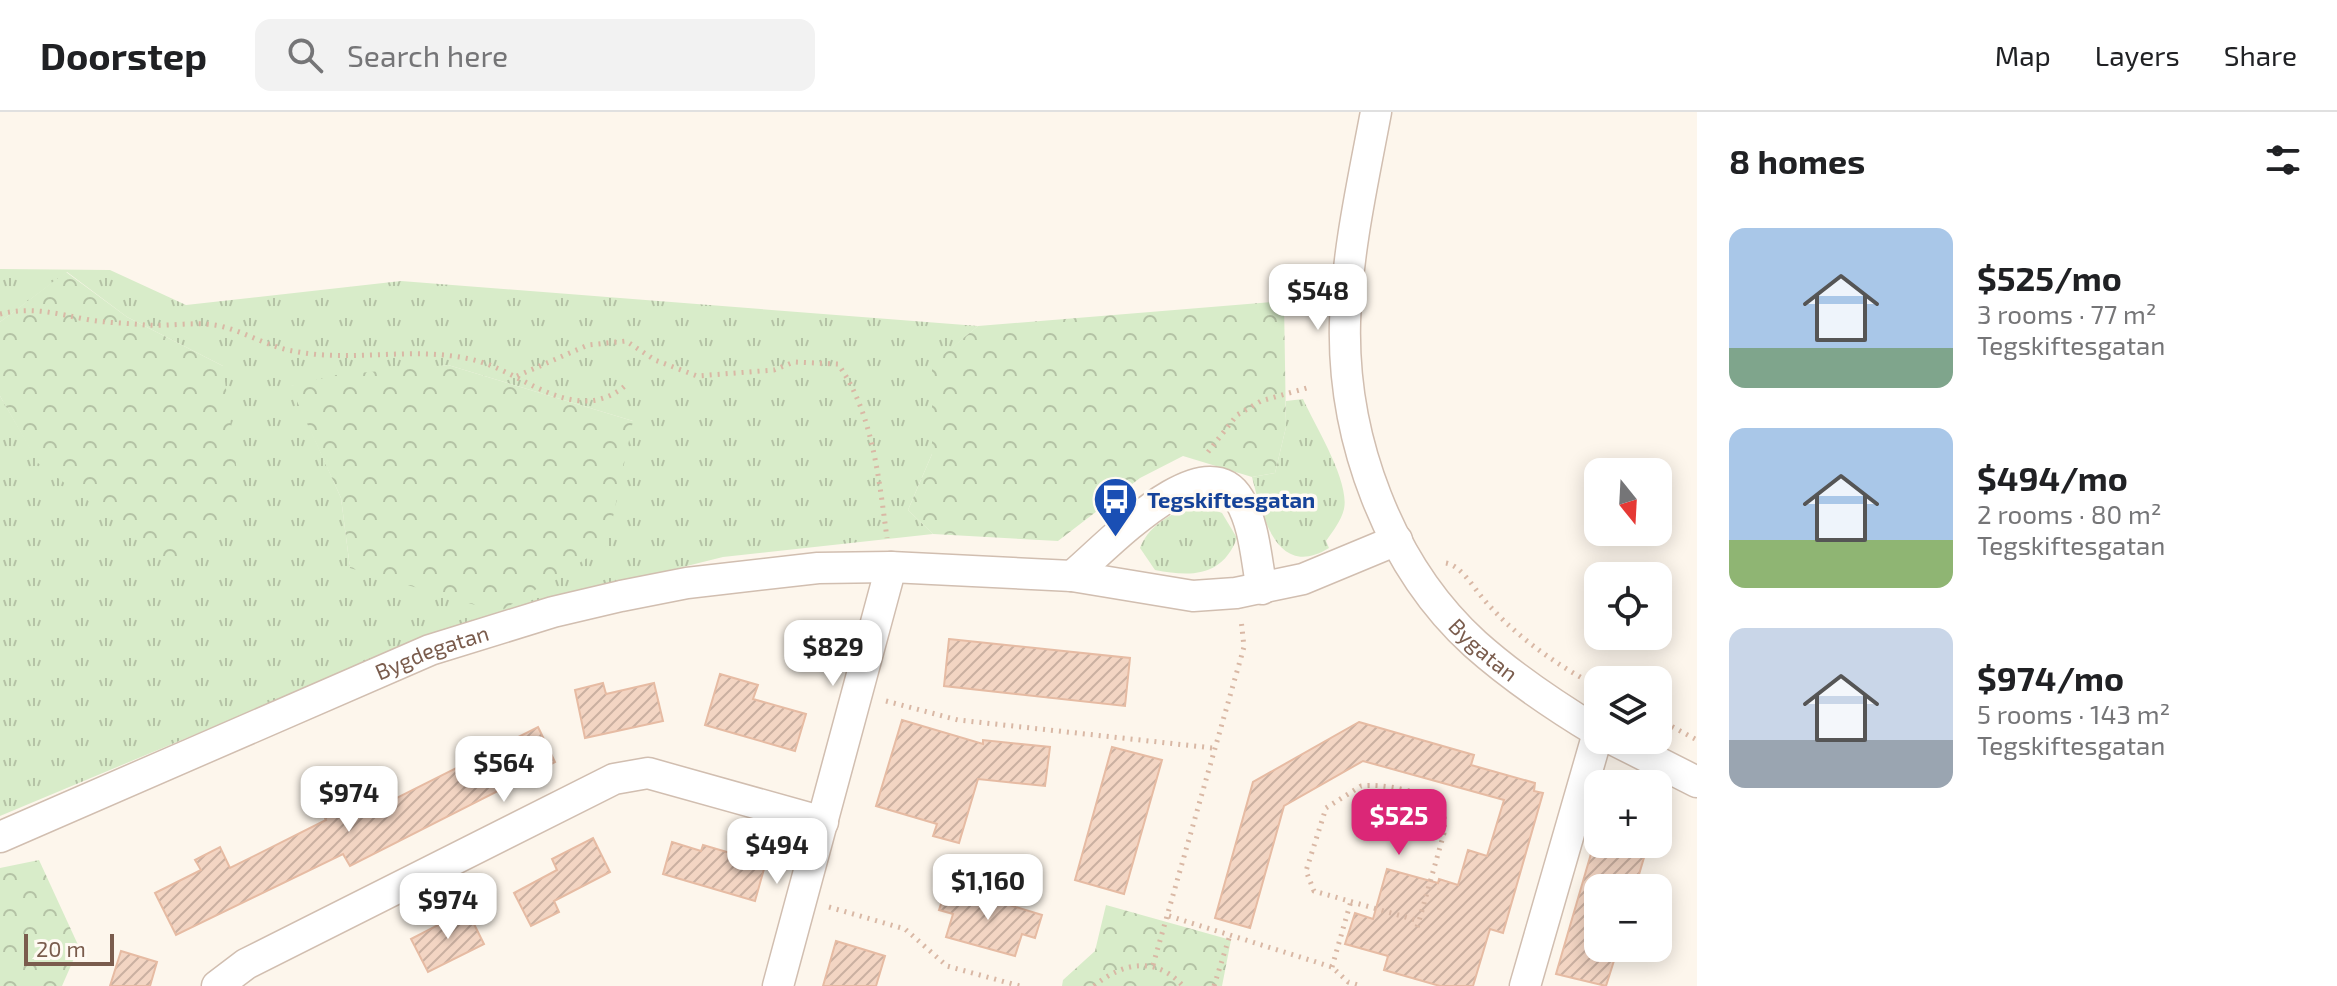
<!DOCTYPE html>
<html lang="en">
<head>
<meta charset="utf-8">
<style>
  body { margin:0; font-family:"Exo 2",sans-serif; background:#f2f2f2; color:#202124; height:100vh; display:flex; flex-direction:column; font-size:30px; white-space:nowrap }
  * { box-sizing:border-box; margin:0 }
  p { font-size:26px; color:#757577 }
  .icon { flex:none; width:44px; height:44px; fill:none; stroke:currentColor; stroke-width:2; stroke-linecap:round; stroke-linejoin:round }
  .map { position:relative; flex:1; overflow:hidden }
  .drawer { display:flex; flex-direction:column; background:#fff; width:640px }
  .drawer>* { flex:none }
  .needle { width:52px; rotate:162deg }
  .buttons { position:absolute; left:1584px; top:346px; display:grid; gap:16px }
  .buttons a { display:grid; place-items:center; width:88px; height:88px; border-radius:16px; background:#fff; box-shadow:0 4px 20px #0003; font-size:40px }
  .scale { position:absolute; left:24px; bottom:20px; width:90px; box-sizing:border-box; padding-left:8px; border:4px solid #7a5c4d; border-top:0; font-size:22px; line-height:28px; white-space:nowrap; color:#7a5c4d; -webkit-text-stroke:6px #fffaf3; paint-order:stroke }
  .price { position:absolute; translate:-50% -68px; padding:0 18px; border-radius:16px; background:#fff; color:#222; font-size:26px; line-height:52px; filter:drop-shadow(0 2px 4px #0008) }
  .price::after { content:''; position:absolute; left:50%; top:48px; width:24px; height:18px; margin-left:-12px; background:inherit; clip-path:polygon(0 0,100% 0,50% 100%) }
  .price.current { background:#db2777; color:#fff }
  ul { padding:0; list-style:none }
  li { display:flex; align-items:center; gap:24px; height:200px; padding:0 32px }
  li span { display:grid; place-items:center; flex:none; width:224px; height:160px; border-radius:16px; color:#555 }
  li>.icon { margin-inline-start:auto }
  span .icon { width:96px; height:96px; fill:#fffc; stroke-width:1 }
  li b { font-size:34px }
  h2 { display:flex; justify-content:space-between; align-items:center; height:96px; padding:0 32px; font-size:34px }
  header { display:flex; align-items:center; gap:48px; box-sizing:border-box; height:112px; padding:0 40px; background:#fff; border-bottom:2px solid #e0e0e0 }
  header strong { font-size:38px }
  nav { display:flex; gap:44px; margin-inline-start:auto; font-size:28px }
  .search { width:560px; height:72px; background:#f2f2f2; display:flex; align-items:center; gap:20px; box-sizing:border-box; padding:0 28px; border-radius:16px; color:#757577; font-size:30px }
  main { display:flex; flex:1; min-height:0 }
  .map>svg:first-child { display:block }
</style>
</head>
<body>
<header>
<strong>Doorstep</strong>
<div class="search"><svg class="icon" aria-label="search" viewBox="0 0 24 24"><circle cx="10" cy="10" r="6"/><path d="M15 15l6 6"/></svg>Search here</div>
<nav><a>Map</a><a>Layers</a><a>Share</a></nav>
</header>
<main>
<div class="map">
<svg width="1697" height="874" viewBox="0 0 1697 874">
  <defs>
    <pattern id="grass-tufts" width="24" height="20" patternUnits="userSpaceOnUse" patternTransform="scale(2)"><rect width="24" height="20" fill="#d8ecc9"/><path d="M3 7l-1-3M5 7V3M7 7l1-3M15 17l-1-3M17 17v-4M19 17l1-3" fill="none" stroke="#b4c2a5"/></pattern>
    <pattern id="forest-crowns" width="20" height="18" patternUnits="userSpaceOnUse" patternTransform="scale(2)"><rect width="20" height="18" fill="#d8ecc9"/><path d="M2 6a3 3 0 1 1 6 0M12 15a3 3 0 1 1 6 0" fill="none" stroke="#b4c2a5"/></pattern>
    <pattern id="building-hatch" width="6" height="6" patternUnits="userSpaceOnUse" patternTransform="scale(2)"><rect width="6" height="6" fill="#f3d5c3"/><path d="M-1 1l2-2M0 6l6-6M5 7l2-2" fill="none" stroke="#cab0a1"/></pattern>
  </defs>
  <rect width="100%" height="100%" fill="#fdf6ec"/>
  <g fill="url(#grass-tufts)" fill-rule="evenodd">
    <path d="M0 157 110 158 186 193 401 169 978 214 932 253V342L908 398 933 422 723 445 558 486 423 527 0 704V284L39 351 223 254 127 205 67 160 0 210ZM448 253 633 309 350 456 341 386 291 274Z"/>
    <path d="M1303 287C1315 314 1350 369 1344 397 1341 409 1333 419 1326 429L1329 436C1277 468 1262 404 1252 365L1275 361 1286 315V289Z"/>
    <path d="M1199 392 1222 401 1237 426C1222 465 1191 465 1155 458L1140 436C1148 413 1176 398 1199 392Z"/>
  </g>
  <g fill="url(#forest-crowns)">
    <path d="M66 160 127 205 223 254 241 390 180 458 38 351 0 284V210Z"/>
    <path d="M1284 189 1286 315 1275 361 1252 365 1183 344 1140 366 1058 429 933 422 908 398 932 342V252L978 214Z"/>
    <path d="M448 253 633 309 607 434 499 500 350 456 341 386 290 274 336 263Z"/>
    <path d="M39 748 79 835 62 874H0V756Z"/>
    <path d="M1106 793 1231 828 1222 874H1062L1063 868 1095 839Z"/>
  </g>
  <g fill="url(#building-hatch)" stroke="#e6bba3" stroke-width="2">
    <path d="M949 527 1130 546 1125 594 944 574Z"/>
    <path d="M720 562 758 573 753 587 806 602 795 639 705 613Z"/>
    <path d="M603 571 606 582 654 571 663 609 585 626 575 578Z"/>
    <path d="M902 608 983 632V628L1050 635 1045 674 978 667 959 731 933 724 937 712 876 694Z"/>
    <path d="M1359 610 1474 643 1471 653 1535 671 1534 679 1543 681 1503 821 1490 817 1473 874H1440L1384 858 1388 844 1345 832 1355 801 1373 807 1387 757 1438 771 1439 767 1458 773 1468 738 1487 744 1504 688 1363 649 1284 694 1250 816 1215 806 1253 670Z"/>
    <path d="M538 615 555 650 350 754 343 742 176 823 155 781 201 758 195 748 220 735 230 756 326 708 322 700 348 687 357 706Z"/>
    <path d="M1112 635 1162 648 1124 782 1075 768Z"/>
    <path d="M593 726 610 760 554 789 559 800 531 814 514 781 557 758 552 747Z"/>
    <path d="M1595 728 1598 732H1648L1635 776H1598V836H1618L1606 874 1556 862Z"/>
    <path d="M672 730 701 739 703 733 744 745 748 732 769 739 755 789 663 762Z"/>
    <path d="M947 774 1042 803 1035 826 1022 822 1015 844 946 825 953 802 939 798Z"/>
    <path d="M467 798 484 832 428 860 411 827Z"/>
    <path d="M836 829 885 844 876 874H823Z"/>
    <path d="M121 839 157 850 150 874H110Z"/>
  </g>
  <g fill="none" stroke-linecap="round" stroke-linejoin="round">
    <defs>
      <g id="minor">
        <path id="s1" d="M1376 0C1363 69 1347 140 1345 210 1342 325 1388 453 1475 532 1512 565 1555 594 1598 620"/>
        <path d="M1072 464C1103 439 1204 328 1239 387 1255 413 1256 448 1262 477"/>
        <path d="M1614 628 1697 670"/>
        <path id="s2" d="M0 725 430 538 553 500 621 484 687 471 818 456 891 455 1072 464 1193 484 1236 481 1303 467 1397 428"/>
        <path d="M217 874 246 852 614 667 648 661 823 710"/>
        <path d="M778 874 891 455"/>
        <path d="M1525 874 1598 621"/>
      </g>
    </defs>
    <use href="#minor" stroke="#d1beb0" stroke-width="33"/>
    <g stroke="#d9b8a5" stroke-width="5" stroke-dasharray="2 6" stroke-linecap="butt">
      <path d="M0 202C33 194 57 202 90 208 108 211 127 211 145 213 170 215 199 208 224 215 247 221 269 235 293 239 351 251 411 234 470 247 512 256 545 290 589 289 603 288 618 281 627 272"/>
      <path d="M517 264 588 233 626 229 655 248 697 264 774 258 794 250 838 252C873 301 879 368 887 426"/>
      <path d="M1208 340 1237 303 1261 289 1310 275"/>
      <path d="M1446 451C1461 454 1471 472 1481 484 1512 522 1555 552 1598 575"/>
      <path d="M886 589 958 608 1213 636"/>
      <path d="M1658 607 1697 628"/>
      <path d="M829 795 905 817 947 854 1020 874"/>
      <path d="M1169 804 1332 855 1348 870 1361 874"/>
      <path d="M1417 815 1419 809 1444 721C1444 713 1446 703 1441 696 1428 679 1380 671 1361 674L1326 696 1306 759 1314 779 1419 809"/>
      <path d="M1153 853 1244 535 1241 507"/>
      <path d="M1332 855 1351 789"/>
      <path d="M1094 874C1123 850 1156 844 1183 874"/>
      <path d="M1214 874 1230 823"/>
    </g>
    <use href="#minor" stroke="#fff" stroke-width="30"/>
  </g>
  <defs>
    <symbol id="bus-pin" viewBox="-11 -11 22 30"><path d="M0 17L-7.5 6A9.5 9.5 0 1 1 7.5 6Z" fill="#1a4fb4" stroke="#fffaf3"/><path d="M-5-6H5V4H4V6H2V4H-2V6H-4V4H-5ZM-3.5-4V0h7V-4ZM-3.5 1.2v1.5H-2V1.2ZM2 1.2v1.5H3.5V1.2Z" fill="#fff"/></symbol>
  </defs>
  <g fill-rule="evenodd">
    <use href="#bus-pin" x="1090" y="362" width="51" height="69"/>
  </g>
  <g text-anchor="middle" stroke-width="7" stroke-linejoin="round" paint-order="stroke">
    <g font-size="22" font-weight="bold" fill="#164399" stroke="#fffaf3" text-anchor="start">
      <text x="1147" y="396">Tegskiftesgatan</text>
    </g>
    <g font-size="22" fill="#7a5c4d" stroke="#fffaf3">
      <text dy="8" stroke="none"><textPath href="#s1" startOffset="580">Bygatan</textPath></text>
      <text dy="8" stroke="none"><textPath href="#s2" startOffset="470">Bygdegatan</textPath></text>
    </g>
  </g>
</svg>
<div class="buttons">
<a><svg class="needle" viewBox="-14 -14 28 28"><path d="M0-13l5 13h-10z" fill="#e53935"/><path d="M0 13l5-13h-10z" fill="#757577"/></svg></a>
<a><svg class="icon" aria-label="locate" viewBox="0 0 24 24"><circle cx="12" cy="12" r="6"/><path d="M12 2v4M12 18v4M2 12h4M18 12h4"/></svg></a>
<a><svg class="icon" aria-label="layers" viewBox="0 0 24 24"><path d="M12 4l9 5-9 5-9-5zM3 14l9 5 9-5"/></svg></a>
<a>+</a>
<a>−</a>
</div>
<div class="scale">20 m</div>
<b class="price" style="left:1318px;top:220px">$548</b>
<b class="price" style="left:833px;top:576px">$829</b>
<b class="price" style="left:504px;top:692px">$564</b>
<b class="price" style="left:349px;top:722px">$974</b>
<b class="price current" style="left:1399px;top:745px">$525</b>
<b class="price" style="left:777px;top:774px">$494</b>
<b class="price" style="left:988px;top:810px">$1,160</b>
<b class="price" style="left:448px;top:829px">$974</b>
</div>
<section class="drawer">
<h2>8 homes<svg class="icon" aria-label="filters" viewBox="0 0 24 24"><path d="M4 7h16M4 17h16"/><circle cx="9" cy="7" r="2"/><circle cx="15" cy="17" r="2"/></svg></h2>
<ul>
<li><span style="background:linear-gradient(#a9c7e8 75%,#7fa58c 0)"><svg class="icon" aria-label="home" viewBox="0 0 24 24"><path d="M3 11l9-7 9 7M6 9v11h12V9"/></svg></span><div><b>$525/mo</b><p>3 rooms · 77 m²</p><p>Tegskiftesgatan</p></div></li>
<li><span style="background:linear-gradient(#a9c7e8 70%,#8fb573 0)"><svg class="icon" aria-label="home" viewBox="0 0 24 24"><path d="M3 11l9-7 9 7M6 9v11h12V9"/></svg></span><div><b>$494/mo</b><p>2 rooms · 80 m²</p><p>Tegskiftesgatan</p></div></li>
<li><span style="background:linear-gradient(#c9d6e8 70%,#9aa5b1 0)"><svg class="icon" aria-label="home" viewBox="0 0 24 24"><path d="M3 11l9-7 9 7M6 9v11h12V9"/></svg></span><div><b>$974/mo</b><p>5 rooms · 143 m²</p><p>Tegskiftesgatan</p></div></li>
</ul>
</section>
</main>
</body>
</html>
